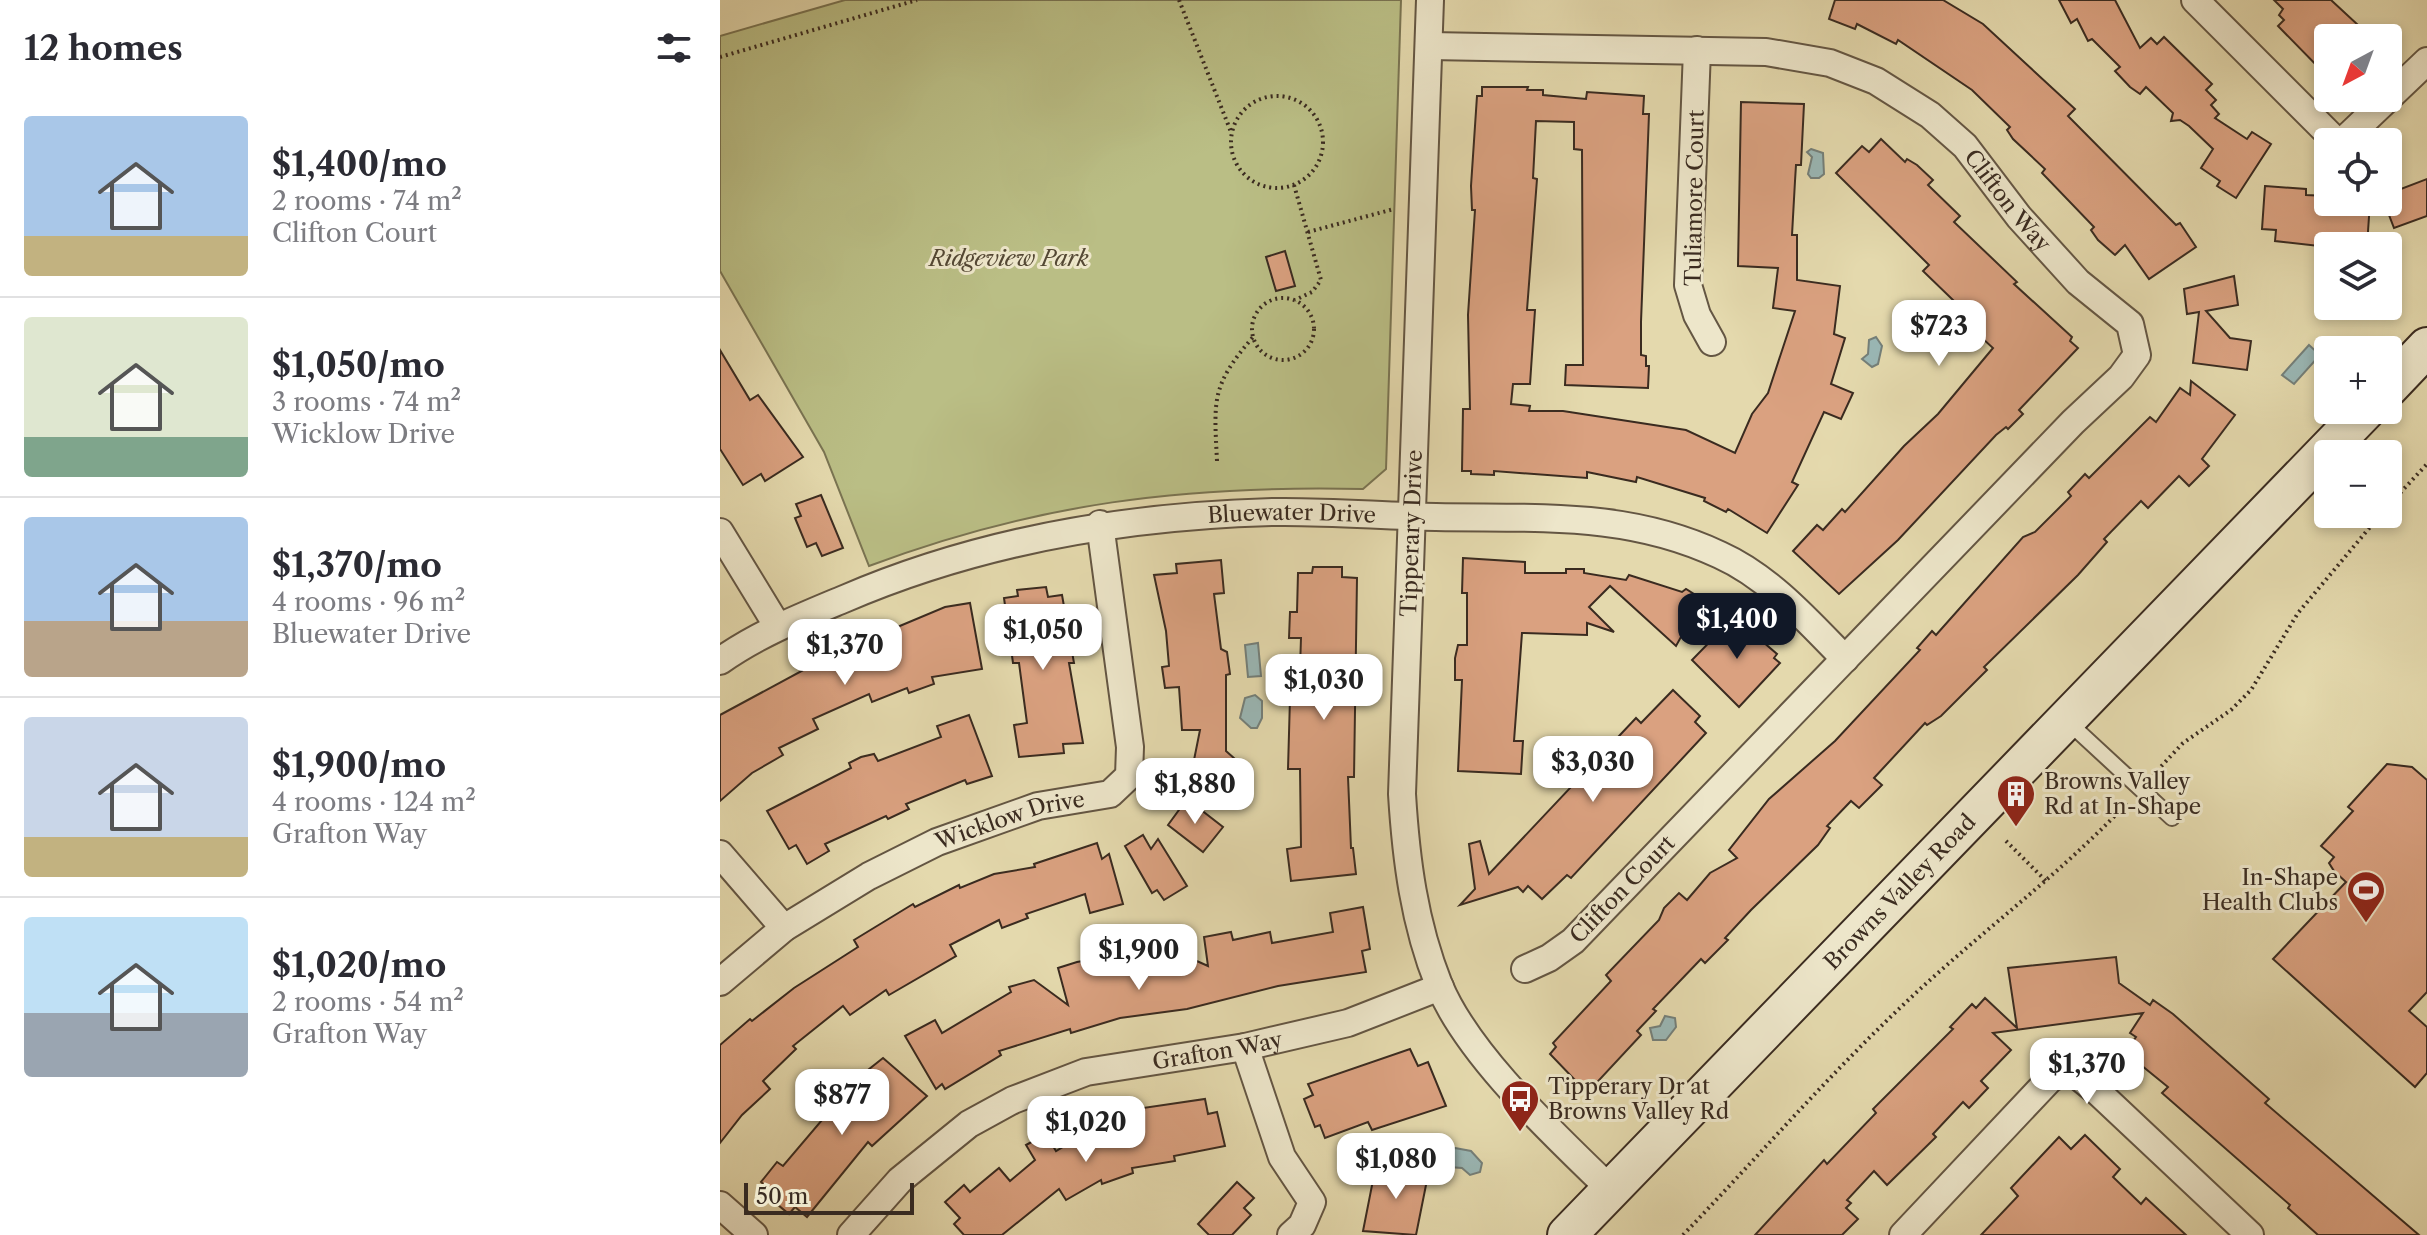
<!DOCTYPE html>
<html lang="en">
<head>
<meta charset="utf-8">
<style>
  body { margin:0; font-family:"Libre Caslon Text",serif; background:#f2f2f3; color:#2b2b33; height:100vh; display:flex; flex-direction:column; font-size:30px; white-space:nowrap }
  * { box-sizing:border-box; margin:0 }
  p { font-size:26px; color:#7c7c81 }
  .icon { flex:none; width:44px; height:44px; fill:none; stroke:currentColor; stroke-width:2; stroke-linecap:round; stroke-linejoin:round }
  .map { position:relative; flex:1; overflow:hidden }
  .panel { display:flex; flex-direction:column; background:#fff; width:720px }
  .panel>* { flex:none }
  .needle { width:52px; rotate:221deg }
  .controls { position:absolute; left:1594px; top:24px; display:grid; gap:16px }
  .controls a { display:grid; place-items:center; width:88px; height:88px; border-radius:8px; background:#fff; box-shadow:0 4px 12px #0003; font-size:40px }
  .scale { position:absolute; left:24px; bottom:20px; width:170px; box-sizing:border-box; padding-left:8px; border:4px solid #3a2b20; border-top:0; font-size:22px; line-height:28px; white-space:nowrap; color:#3a2b20; -webkit-text-stroke:6px #ede6ca; paint-order:stroke }
  .price { position:absolute; translate:-50% -68px; padding:0 18px; border-radius:16px; background:#fff; color:#222; font-size:26px; line-height:52px; filter:drop-shadow(0 2px 4px #0008) }
  .price::after { content:''; position:absolute; left:50%; top:48px; width:24px; height:18px; margin-left:-12px; background:inherit; clip-path:polygon(0 0,100% 0,50% 100%) }
  .price.active { background:#111827; color:#fff }
  ul { padding:0; list-style:none }
  li { display:flex; align-items:center; gap:24px; height:200px; padding:0 24px }
  li+li { border-top:2px solid #e1e1e2 }
  li span { display:grid; place-items:center; flex:none; width:224px; height:160px; border-radius:8px; color:#555 }
  li>.icon { margin-inline-start:auto }
  span .icon { width:96px; height:96px; fill:#fffc; stroke-width:1 }
  li b { font-size:34px }
  h2 { display:flex; justify-content:space-between; align-items:center; height:96px; padding:0 24px; font-size:34px }
  main { display:flex; flex:1; min-height:0 }
  .map>svg:first-child { display:block }
</style>
</head>
<body>
<main>
<section class="panel">
<h2>12 homes<svg class="icon" aria-label="filters" viewBox="0 0 24 24"><path d="M4 7h16M4 17h16"/><circle cx="9" cy="7" r="2"/><circle cx="15" cy="17" r="2"/></svg></h2>
<ul>
<li><span style="background:linear-gradient(#a9c7e8 75%,#c2b280 0)"><svg class="icon" aria-label="home" viewBox="0 0 24 24"><path d="M3 11l9-7 9 7M6 9v11h12V9"/></svg></span><div><b>$1,400/mo</b><p>2 rooms · 74 m²</p><p>Clifton Court</p></div></li>
<li><span style="background:linear-gradient(#dfe7d0 75%,#7fa58c 0)"><svg class="icon" aria-label="home" viewBox="0 0 24 24"><path d="M3 11l9-7 9 7M6 9v11h12V9"/></svg></span><div><b>$1,050/mo</b><p>3 rooms · 74 m²</p><p>Wicklow Drive</p></div></li>
<li><span style="background:linear-gradient(#a9c7e8 65%,#b9a48a 0)"><svg class="icon" aria-label="home" viewBox="0 0 24 24"><path d="M3 11l9-7 9 7M6 9v11h12V9"/></svg></span><div><b>$1,370/mo</b><p>4 rooms · 96 m²</p><p>Bluewater Drive</p></div></li>
<li><span style="background:linear-gradient(#c9d6e8 75%,#c2b280 0)"><svg class="icon" aria-label="home" viewBox="0 0 24 24"><path d="M3 11l9-7 9 7M6 9v11h12V9"/></svg></span><div><b>$1,900/mo</b><p>4 rooms · 124 m²</p><p>Grafton Way</p></div></li>
<li><span style="background:linear-gradient(#bfe0f5 60%,#9aa5b1 0)"><svg class="icon" aria-label="home" viewBox="0 0 24 24"><path d="M3 11l9-7 9 7M6 9v11h12V9"/></svg></span><div><b>$1,020/mo</b><p>2 rooms · 54 m²</p><p>Grafton Way</p></div></li>
</ul>
</section>
<div class="map">
<svg width="1707" height="1235" viewBox="0 0 1707 1235">
  <rect width="100%" height="100%" fill="#e4d9ad"/>
  <filter id="stains"><feTurbulence type="fractalNoise" baseFrequency=".0025" numOctaves="4"/><feColorMatrix values="0 0 0 0 .2 0 0 0 0 .09 0 0 0 0 .02 0 0 0 .5 -.17"/></filter>
  <radialGradient id="worn" r=".72"><stop offset=".6" stop-color="#630" stop-opacity="0"/><stop offset="1" stop-color="#630" stop-opacity=".3"/></radialGradient>
  <path fill="#babe85" stroke="#7a7452" stroke-width="2" d="M125 0H681L666 469 643 489C465 485 317 503 149 566L104 452 0 271V36Z"/>
  <g fill="#9ab7b5" stroke="#747f79" stroke-width="2">
    <path d="M1091 149 1103 153 1104 174 1099 178H1091L1088 174 1092 157 1087 152Z"/>
    <path d="M1156 337 1162 346 1158 364 1152 367 1142 359 1148 354 1149 340Z"/>
    <path d="M1589 345 1600 355 1574 384 1562 375Z"/>
    <path d="M538 643 541 676 528 677 525 645Z"/>
    <path d="M535 695 542 701V718L537 728H531L520 718 525 698Z"/>
    <path d="M945 1016 955 1018 956 1027 946 1040H933L930 1028 940 1026Z"/>
    <path d="M735 1148 751 1151 762 1163 760 1172 750 1175 742 1168 729 1167 730 1153Z"/>
  </g>
  <g fill="#daa180" stroke="#3a2b20" stroke-width="2">
    <path d="M1115 0H1223L1263 24 1355 109 1348 116 1456 225 1460 223 1476 247 1429 279 1405 245 1395 255 1378 240 1371 230 1374 227 1322 173 1325 169 1293 139 1287 130 1290 127 1252 90 1178 40 1176 44 1137 24 1135 29 1109 19Z"/>
    <path d="M1339 0H1395L1420 48 1431 38 1437 44 1444 37 1492 84 1486 90 1496 100 1491 105 1499 114 1495 118 1527 139 1532 132 1551 144 1516 198 1497 186 1500 181 1481 168 1493 149 1469 126 1460 120 1451 121 1453 113 1426 87 1420 94 1410 87 1395 71 1400 67 1372 39 1368 41 1357 19 1351 23Z"/>
    <path d="M1554 0H1611L1652 38H1608V77L1558 26 1564 20 1559 15 1563 9Z"/>
    <path d="M762 87H808L807 90H823V95L866 99 867 92 924 96 923 114H929L921 322V355L926 356V366H929L928 388 845 385 846 365H863L862 150 854 149V122L816 121 813 178 817 179 807 310H815L810 384H793L791 404 810 406 809 411H843L966 430 1015 453 1032 414 1048 393 1075 311 1053 308 1058 268 1018 266 1021 102 1084 104 1081 165H1076L1075 181 1072 235H1077V280L1120 286 1114 334 1125 338 1111 384 1133 393 1121 419 1104 412 1072 482 1078 485 1047 533 1008 509 1006 512 984 501 985 498 917 477 916 482 867 472V478L774 471V475L751 474V471H742L743 409H750L748 315 755 210H752L751 186 757 96H762Z"/>
    <path d="M1161 139 1185 162 1187 159 1197 165 1213 180 1208 185 1240 216 1234 222 1297 282 1294 284 1352 337 1350 341 1358 348 1299 410 1303 414 1288 429 1286 427 1276 435 1178 540 1119 594 1073 551 1097 525 1103 530 1122 509 1125 512 1184 446 1218 414 1273 348 1227 306 1233 300 1203 271 1209 265 1116 173 1142 146 1149 152Z"/>
    <path d="M1668 158 1681 189 1707 179V216L1674 228 1664 202H1668Z"/>
    <path d="M1545 186 1586 189V195L1608 196V202H1650L1647 246 1608 247 1555 241 1556 230 1542 229Z"/>
    <path d="M565 251 575 286 556 291 546 257Z"/>
    <path d="M1514 276 1518 305 1486 311 1510 338 1531 341 1527 370 1473 363 1479 312 1467 314 1464 289Z"/>
    <path d="M0 350 30 400 38 395 83 457 45 481 41 474 23 485 0 449Z"/>
    <path d="M1471 381 1515 415 1482 459 1489 466 1469 486 1459 476 1428 508 1421 501 1384 539 1387 542 1358 575 1264 667 1267 670 1221 716 1207 725 1205 723 1154 778 1162 785 1139 808 1131 801 1107 826 1110 828 1098 845 1031 910 1005 938 1008 940 985 963 981 959 933 1009 936 1011 917 1031 921 1035 869 1091 854 1079 830 1054 836 1047 833 1043 891 981 886 975 939 920 944 908 959 893 967 900 990 873 1017 858 1009 850 1049 799 1115 741 1200 650 1197 648 1212 631 1216 635 1303 537 1315 532 1351 496 1348 492 1365 474 1369 478 1430 417 1436 422 1460 388 1470 395Z"/>
    <path d="M101 495 123 548 102 556 96 543 87 547 75 518 81 516 76 504Z"/>
    <path d="M743 558 805 562V573H846V569H864V573L906 580 909 575 962 592 966 589 982 599 956 646 890 586 869 607 894 632 867 623V635L802 633 794 741H803L801 774 738 771 742 680H735V658L738 645H747V593H742Z"/>
    <path d="M501 560 504 593 494 594 501 649 507 652 510 674 506 675V751L524 767 519 790 470 780 480 730H462L459 687 445 688 442 667 449 666 446 631 434 575 457 573 456 564Z"/>
    <path d="M593 567H622V577L637 578 634 777H628L631 848H633L636 874 571 881 567 849 581 847 580 769H568L570 698H579L581 638H569L570 612H577L578 573H592Z"/>
    <path d="M326 587 328 597 342 595 354 663H349L363 743 343 744 344 753 299 757 294 725 307 723 299 663H293L284 598 298 596 297 590Z"/>
    <path d="M250 603 262 669 212 677 214 684 189 693 187 688 152 702 149 694 93 719 98 729 59 748 63 755 32 773 0 801V715L113 654 225 607Z"/>
    <path d="M1014 617 1057 654 1054 658 1060 663 1019 707 972 660Z"/>
    <path d="M953 690 980 716 975 722 986 733 851 878 847 875 822 899 808 886 803 892 798 887 740 905 755 889 749 844 760 841 769 874 916 718 921 723Z"/>
    <path d="M249 715 272 776 247 784 245 780 186 804 189 809 168 819 166 816 105 844 109 851 87 864 76 845 69 849 47 811 131 768 129 763 141 757 154 754 158 761 221 737 217 726Z"/>
    <path d="M1667 764 1692 767 1707 780V992L1689 1011 1707 1027V1073L1695 1087 1553 959 1626 882 1614 871 1609 863 1614 857 1601 846 1633 811 1628 807Z"/>
    <path d="M467 799 503 827 483 852 448 825Z"/>
    <path d="M423 835 431 849 438 839 467 886 444 900 437 890 432 893 405 846Z"/>
    <path d="M377 843 382 859 389 854 403 904 370 913 365 894 306 914 308 918 282 928 279 920 230 945 236 956 169 995 166 990 130 1015 123 1006 73 1046 76 1049 43 1081 50 1089 22 1115 0 1143V1045L30 1019 32 1021 74 988 138 947 134 940 193 904 195 907 239 885 240 888 274 874 315 867 314 864Z"/>
    <path d="M643 907 650 949 642 951 646 972 558 986 467 1009 400 1018 351 1033 350 1029 279 1051 281 1055 225 1089 222 1084 216 1089 185 1036 215 1020 222 1033 291 992 289 987 314 980 348 1005 338 968 357 962 414 952 415 962 459 953 488 966 484 937 511 932 513 940 550 932 552 943 613 932 610 913Z"/>
    <path d="M1396 957 1399 983 1430 1005 1433 1000 1453 1014 1549 1099 1545 1103 1699 1235H1598L1568 1208 1570 1205 1442 1093 1448 1087 1405 1052 1416 1037 1410 1033 1423 1013 1273 1033 1291 1050 1261 1081 1268 1088 1249 1108 1243 1102 1213 1134 1216 1137 1167 1185 1154 1171 1127 1200 1131 1203 1126 1208 1138 1219 1122 1235H1035L1104 1160 1107 1164 1156 1113 1153 1109 1233 1029 1230 1027 1252 1004 1256 1008 1265 998 1297 1028 1288 968Z"/>
    <path d="M690 1049 698 1066 708 1062 726 1106 652 1130 648 1122 605 1138 600 1125 595 1127 584 1099 593 1095 588 1084Z"/>
    <path d="M163 1058 207 1096 152 1146 148 1142 87 1217 75 1207 69 1214 46 1195 50 1190 41 1182 57 1162 63 1166 108 1113 101 1105 118 1088 150 1082 143 1074Z"/>
    <path d="M485 1099 488 1114 497 1112 505 1146 454 1156 455 1161 412 1168 413 1173 382 1184 381 1180 346 1200 339 1189 282 1235H244L234 1224 240 1218 225 1202 244 1185 250 1192 279 1168 290 1181 315 1160 306 1145 326 1134 336 1151 364 1134 361 1123 381 1116 388 1134 419 1123 416 1109Z"/>
    <path d="M1365 1135 1400 1169 1393 1177 1421 1204 1426 1198 1466 1235H1261L1298 1196 1291 1188 1339 1137 1351 1149Z"/>
    <path d="M673 1163 694 1167 693 1172 708 1175 696 1235 643 1231 655 1170 671 1172Z"/>
    <path d="M517 1182 534 1198 524 1208 531 1215 512 1235H489L478 1224Z"/>
  </g>
  <g fill="none" stroke-linecap="round" stroke-linejoin="round">
    <defs>
      <path id="service" d="M1346 720 1452 818"/>
      <g id="minor">
        <path d="M710 0 682 794C686 859 694 923 719 985 749 1057 835 1135 891 1190"/>
        <path d="M1475 0 1617 142"/>
        <path id="s1" d="M710 46 1046 52 1110 63 1156 81 1210 115 1245 146 1299 217 1358 282 1410 324 1417 355 1401 377 1353 422 853 941 829 958 805 969"/>
        <path d="M977 50 968 285 977 315 992 342"/>
        <path d="M1622 142 1707 61"/>
        <path d="M0 532 58 627"/>
        <path id="s2" d="M0 661C38 634 81 617 124 599 261 540 405 516 553 512 607 511 662 516 716 517 816 519 907 511 1000 555 1049 577 1088 621 1125 659"/>
        <path d="M0 854 64 928"/>
        <path id="s3" d="M0 982 64 928 149 876 217 842 318 806 390 794 409 776 410 747 380 524"/>
        <path d="M525 1047 562 1157 592 1202 582 1225 571 1235"/>
        <path d="M0 1205 34 1235"/>
        <path id="s4" d="M131 1235 180 1180 249 1124 293 1100 366 1072 525 1047 628 1023 720 987"/>
        <path d="M1183 1235 1330 1079 1344 1071 1358 1076 1379 1093 1530 1235"/>
      </g>
      <g id="secondary">
        <path d="M1668 388 1707 347"/>
        <path id="s5" d="M847 1235 1646 410"/>
      </g>
    </defs>
    <use href="#service" stroke="#645643" stroke-width="18"/>
    <use href="#minor" stroke="#645643" stroke-width="30"/>
    <use href="#secondary" stroke="#3a2b20" stroke-width="42"/>
    <g stroke="#3a2b20" stroke-width="4" stroke-dasharray="2 4" stroke-linecap="butt">
      <path d="M459 0 511 132"/>
      <path d="M0 57 197 0"/>
      <circle cx="557" cy="142" r="46"/>
      <path d="M574 185 601 280 592 292 575 300"/>
      <path d="M588 232 674 209"/>
      <circle cx="563" cy="329" r="31"/>
      <path d="M497 461C494 399 491 386 533 337"/>
      <path d="M1668 506 1707 464"/>
      <path d="M1433 775 1463 743 1511 710 1531 690 1578 613 1661 514"/>
      <path d="M1286 841 1327 882"/>
      <path d="M963 1235C1036 1159 1106 1078 1182 1006 1256 935 1338 877 1408 802"/>
    </g>
    <use href="#service" stroke="#ede6ca" stroke-width="14"/>
    <use href="#minor" stroke="#ede6ca" stroke-width="26"/>
    <use href="#secondary" stroke="#ede6ca" stroke-width="38"/>
  </g>
  <defs>
    <symbol id="building-pin" viewBox="-11 -11 22 30"><path d="M0 17L-7.5 6A9.5 9.5 0 1 1 7.5 6Z" fill="#8f2418" stroke="#ede6ca"/><path d="M-4-6H4V6H1V3H-1V6H-4ZM-2.5-4.3h1.7v1.8h-1.7ZM.8-4.3h1.7v1.8H.8ZM-2.5-1h1.7V.8h-1.7ZM.8-1h1.7V.8H.8Z" fill="#fff"/></symbol>
    <symbol id="stadium-pin" viewBox="-11 -11 22 30"><path d="M0 17L-7.5 6A9.5 9.5 0 1 1 7.5 6Z" fill="#8f2418" stroke="#ede6ca"/><path d="M0-5a6.5 5 0 1 0 0 10a6.5 5 0 1 0 0-10ZM-3.5-1.8h7v3.6h-7Z" fill="#fff"/></symbol>
    <symbol id="bus-pin" viewBox="-11 -11 22 30"><path d="M0 17L-7.5 6A9.5 9.5 0 1 1 7.5 6Z" fill="#8f2418" stroke="#ede6ca"/><path d="M-5-6H5V4H4V6H2V4H-2V6H-4V4H-5ZM-3.5-4V0h7V-4ZM-3.5 1.2v1.5H-2V1.2ZM2 1.2v1.5H3.5V1.2Z" fill="#fff"/></symbol>
  </defs>
  <g fill-rule="evenodd">
    <use href="#building-pin" x="1274" y="772" width="44" height="60"/>
    <use href="#stadium-pin" x="1624" y="868" width="44" height="60"/>
    <use href="#bus-pin" x="778" y="1077" width="44" height="60"/>
  </g>
  <g text-anchor="middle" stroke-width="6" stroke-linejoin="round" paint-order="stroke">
    <g font-size="22" fill="#3a2b20" stroke="#ede6ca">
      <text transform="translate(974 198) rotate(-89)" y="8">Tuliamore Court</text>
      <text dy="8" stroke="none"><textPath href="#s1" startOffset="630">Clifton Way</textPath></text>
      <text dy="8" stroke="none"><textPath href="#s2" startOffset="598">Bluewater Drive</textPath></text>
      <text transform="translate(691 533) rotate(-88)" y="8">Tipperary Drive</text>
      <text dy="8" stroke="none"><textPath href="#s3" startOffset="336">Wicklow Drive</textPath></text>
      <text transform="translate(902 889) rotate(-46)" y="8">Clifton Court</text>
      <text dy="8" stroke="none"><textPath href="#s5" startOffset="478">Browns Valley Road</textPath></text>
      <text dy="8" stroke="none"><textPath href="#s4" startOffset="424">Grafton Way</textPath></text>
    </g>
    <g font-size="22" font-style="italic" fill="#544834" stroke="#ede6ca">
      <text x="289" y="266">Ridgeview Park</text>
    </g>
    <g font-size="22" fill="#3a2b20" stroke="#ede6ca" text-anchor="start">
      <text x="1324" y="789">Browns Valley<tspan x="1324" dy="25">Rd at In-Shape</tspan></text>
      <text x="1618" y="885" text-anchor="end">In-Shape<tspan x="1618" dy="25">Health Clubs</tspan></text>
      <text x="828" y="1094">Tipperary Dr at<tspan x="828" dy="25">Browns Valley Rd</tspan></text>
    </g>
  </g>
  <rect width="100%" height="100%" filter="url(#stains)"/>
  <rect width="100%" height="100%" fill="url(#worn)"/>
</svg>
<div class="controls">
<a><svg class="needle" viewBox="-14 -14 28 28"><path d="M0-13l5 13h-10z" fill="#e53935"/><path d="M0 13l5-13h-10z" fill="#7c7c81"/></svg></a>
<a><svg class="icon" aria-label="locate" viewBox="0 0 24 24"><circle cx="12" cy="12" r="6"/><path d="M12 2v4M12 18v4M2 12h4M18 12h4"/></svg></a>
<a><svg class="icon" aria-label="layers" viewBox="0 0 24 24"><path d="M12 4l9 5-9 5-9-5zM3 14l9 5 9-5"/></svg></a>
<a>+</a>
<a>−</a>
</div>
<div class="scale">50 m</div>
<b class="price" style="left:1219px;top:368px">$723</b>
<b class="price active" style="left:1017px;top:661px">$1,400</b>
<b class="price" style="left:323px;top:672px">$1,050</b>
<b class="price" style="left:125px;top:687px">$1,370</b>
<b class="price" style="left:604px;top:722px">$1,030</b>
<b class="price" style="left:873px;top:804px">$3,030</b>
<b class="price" style="left:475px;top:826px">$1,880</b>
<b class="price" style="left:419px;top:992px">$1,900</b>
<b class="price" style="left:1367px;top:1106px">$1,370</b>
<b class="price" style="left:122px;top:1137px">$877</b>
<b class="price" style="left:366px;top:1164px">$1,020</b>
<b class="price" style="left:676px;top:1201px">$1,080</b>
</div>
</main>
</body>
</html>
